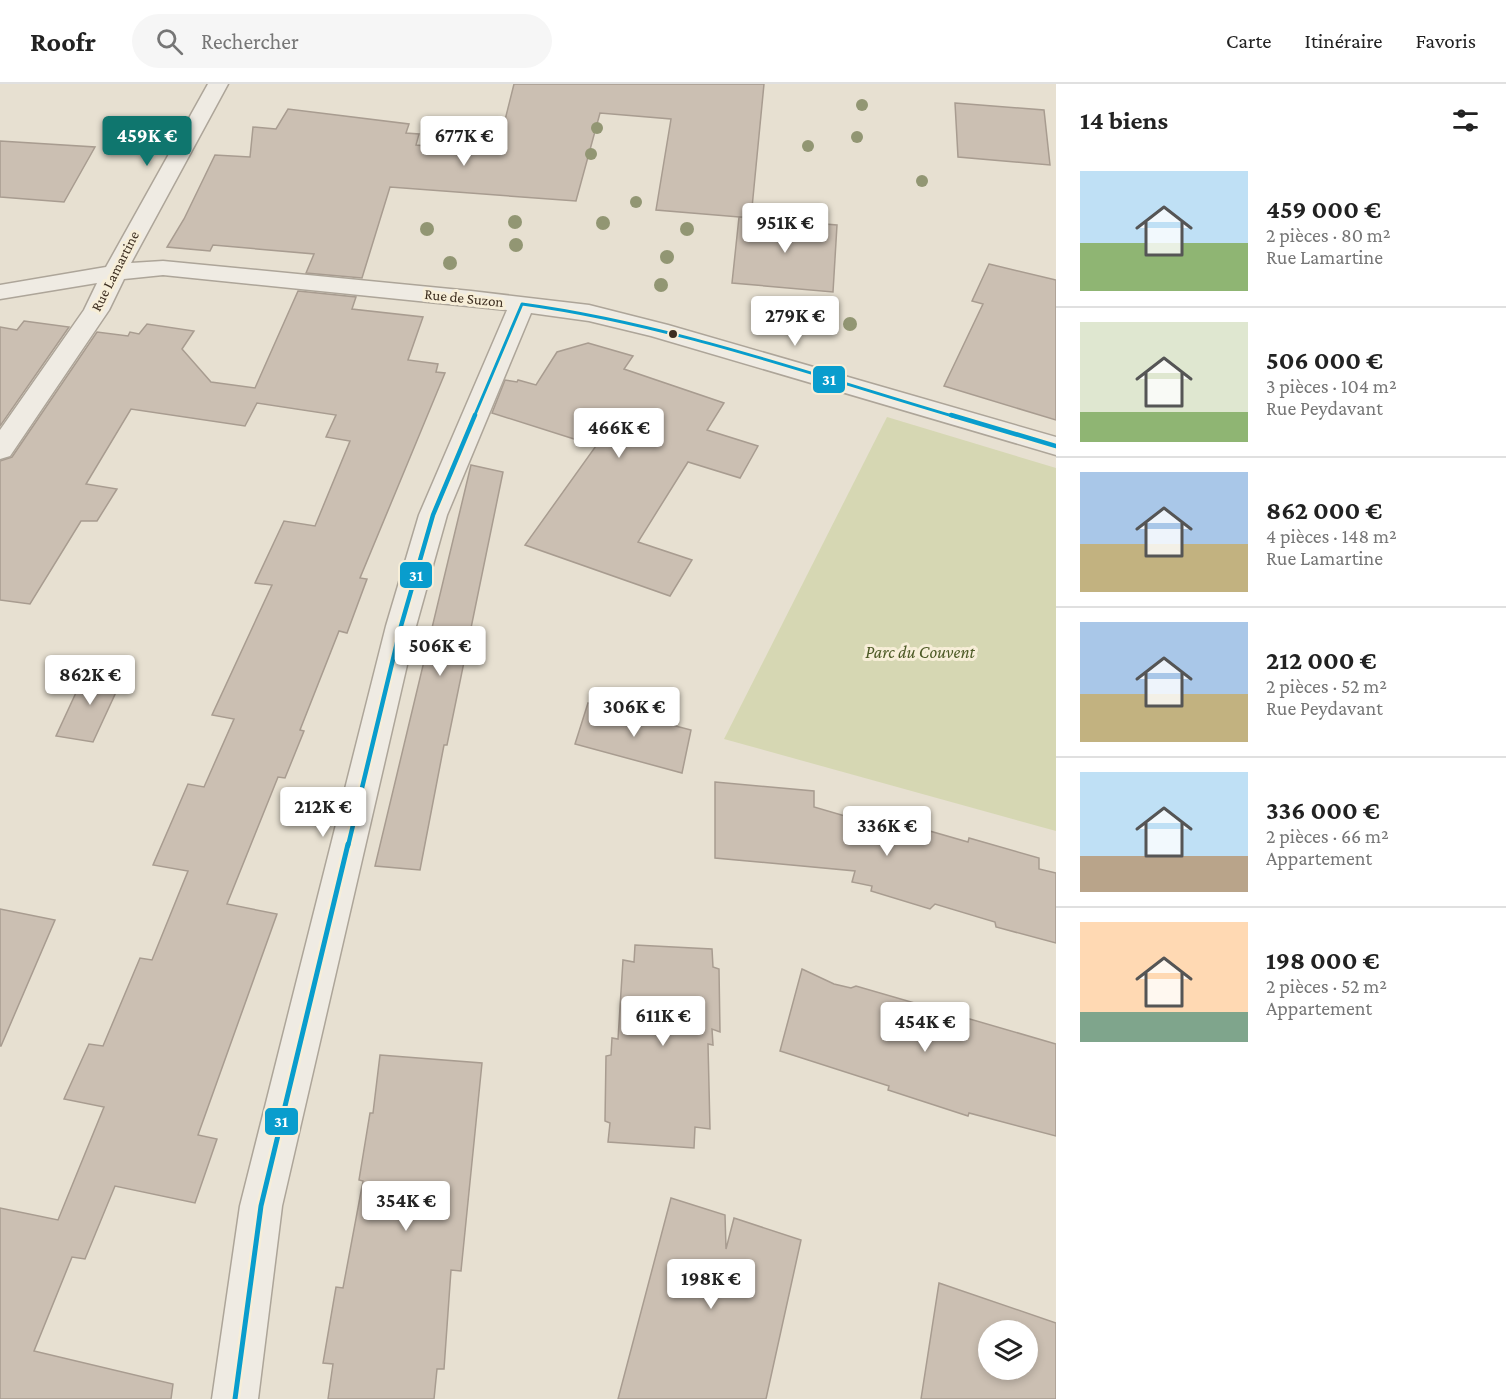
<!DOCTYPE html>
<html lang="fr">
<head>
<meta charset="utf-8">
<style>
  body { margin:0; font-family:"Crimson Pro",serif; background:#f6f6f6; color:#222; height:100vh; display:flex; flex-direction:column; font-size:22px; white-space:nowrap }
  * { box-sizing:border-box; margin:0 }
  p { font-size:20px; color:#767676 }
  .icon { flex:none; width:33px; height:33px; fill:none; stroke:currentColor; stroke-width:2; stroke-linecap:round; stroke-linejoin:round }
  .map { position:relative; flex:1; overflow:hidden }
  .panel { display:flex; flex-direction:column; background:#fff; width:450px }
  .panel>* { flex:none }
  .buttons { position:absolute; left:978px; top:1236px; display:grid; gap:12px }
  .buttons a { display:grid; place-items:center; width:60px; height:60px; border-radius:50%; background:#fff; box-shadow:0 3px 9px #0003; font-size:30px }
  .price { position:absolute; translate:-50% -51px; padding:0 14px; border-radius:6px; background:#fff; color:#222; font-size:20px; line-height:39px; filter:drop-shadow(0 2px 3px #0008) }
  .price::after { content:''; position:absolute; left:50%; top:36px; width:18px; height:14px; margin-left:-9px; background:inherit; clip-path:polygon(0 0,100% 0,50% 100%) }
  .price.current { background:#0f766e; color:#fff }
  ul { padding:0; list-style:none }
  li { display:flex; align-items:center; gap:18px; height:150px; padding:0 24px }
  li+li { border-top:2px solid #e0e0e0 }
  li span { display:grid; place-items:center; flex:none; width:168px; height:120px; border-radius:0px; color:#555 }
  li>.icon { margin-inline-start:auto }
  span .icon { width:72px; height:72px; fill:#fffc; stroke-width:1 }
  li b { font-size:26px }
  h2 { display:flex; justify-content:space-between; align-items:center; height:72px; padding:0 24px; font-size:26px }
  header { display:flex; align-items:center; gap:36px; box-sizing:border-box; height:84px; padding:0 30px; background:#fff; border-bottom:2px solid #e0e0e0 }
  header strong { font-size:28px }
  nav { display:flex; gap:33px; margin-inline-start:auto; font-size:21px }
  .search { width:420px; height:54px; background:#f6f6f6; display:flex; align-items:center; gap:15px; box-sizing:border-box; padding:0 21px; border-radius:33px; color:#767676; font-size:22px }
  main { display:flex; flex:1; min-height:0 }
  .map>svg:first-child { display:block }
</style>
</head>
<body>
<header>
<strong>Roofr</strong>
<div class="search"><svg class="icon" aria-label="search" viewBox="0 0 24 24"><circle cx="10" cy="10" r="6"/><path d="M15 15l6 6"/></svg>Rechercher</div>
<nav><a>Carte</a><a>Itinéraire</a><a>Favoris</a></nav>
</header>
<main>
<div class="map">
<svg width="1056" height="1315" viewBox="0 0 1056 1315">
  <rect width="100%" height="100%" fill="#e7e0d1"/>
  <path fill="#d6d7b3" d="M887 333 1056 384V747L724 655Z"/>
  <g fill="#cbbfb2" stroke="#a89c90" stroke-width="1.5" fill-rule="evenodd">
    <path d="M514 0H764L751 134 656 126 671 35 600 29 576 117 390 103 362 194 306 189 314 170 213 161 210 167 167 163 184 135 215 71 250 73 253 43 276 45 288 25 409 40 406 49 419 50 416 61 497 68Z"/>
    <path d="M955 19 1044 26 1050 81 958 73Z"/>
    <path d="M0 57 95 63 64 118 0 113Z"/>
    <path d="M739 133 837 141 833 208 732 199Z"/>
    <path d="M989 180 1056 196V336L944 302 983 220 972 217Z"/>
    <path d="M298 207 356 213 352 225 423 233 408 276 438 280 436 288 445 289 360 494 367 495 347 549 339 547 300 646 304 647 285 694 278 693 227 820 277 830 198 1051 217 1055 195 1119 115 1102 85 1175 72 1173 34 1267 173 1300 171 1315H0V1124L58 1136 104 1023 64 1015 89 960 103 962 140 874 152 876 188 787 153 781 188 700 204 703 234 635 212 631 272 501 255 499 284 437 315 442 350 357 326 353 336 331 257 319 245 342 131 325 86 400 117 405 97 437H81L30 520 0 516V377L12 373 97 248 128 252 130 248 139 250 147 240 194 247 182 265 211 298 255 304Z"/>
    <path d="M24 237 69 243 0 342V243L17 246Z"/>
    <path d="M588 259 633 272 624 285 724 319 707 346 758 362 740 394 688 378 638 458 692 476 670 512 525 461 596 362 492 329 505 296 517 298 518 296 536 301 557 268Z"/>
    <path d="M471 381 503 388 447 661H444L420 786 375 782Z"/>
    <path d="M86 587 123 593 93 658 56 652Z"/>
    <path d="M588 619 691 646 682 689 575 660Z"/>
    <path d="M715 698 814 707V723L886 744 888 735 968 758 969 754 1039 774V785L1056 789V859L996 843 995 838 935 820 930 825 871 807 872 802 852 798 855 787 715 774Z"/>
    <path d="M0 825 55 836 1 962H0Z"/>
    <path d="M635 861 712 865 713 883 719 885 720 948 712 945 713 961 708 960 710 1045 695 1043 694 1064 608 1058 610 1039 605 1037 606 972 611 971 612 954 618 955 623 876 634 878Z"/>
    <path d="M802 885 834 900 851 904 856 902 1056 960V1052L969 1029 968 1032 888 1006 889 1002 780 967Z"/>
    <path d="M380 971 482 979 461 1187 451 1186 444 1285H437L434 1315H328L333 1280 323 1279 336 1203 343 1204 363 1097 359 1096 370 1029H373Z"/>
    <path d="M671 1114 725 1131 726 1165 734 1134 801 1156 766 1315H618Z"/>
    <path d="M939 1199 1056 1239V1315H921ZM988 1246H1028V1286H988Z"/>
  </g>
  <g fill="none" stroke-linecap="round" stroke-linejoin="round">
    <defs>
      <path id="minor" d="M208 0H228L131 179 163 177 471 207 589 221 668 241 1056 353V371L651 252 589 237 531 229 447 431 416 542 282 1122 258 1315H212L240 1122 386 542 419 431 507 226 163 191 124 195 109 226 10 372 0 375V346L84 226 97 199 0 215V201L106 183Z"/>
    </defs>
    <use href="#minor" stroke="#ada599" stroke-width="3"/>
    <use href="#minor" fill="#efebe3" fill-rule="evenodd"/>
    <defs>
      <path id="bus-1-far2" d="M474 333 522 220C670 240 813 291 956 333"/>
      <g id="bus-1-far1">
        <path d="M951 331 1056 362"/>
        <path d="M348 762 401 542 433 431 475 331"/>
      </g>
      <path id="bus-1" d="M235 1315 261 1122 348 760"/>
    </defs>
    <use href="#bus-1-far2" stroke="#f7eed8" stroke-width="6"/>
    <use href="#bus-1-far1" stroke="#f7eed8" stroke-width="9"/>
    <use href="#bus-1" stroke="#f7eed8" stroke-width="10"/>
    <use href="#bus-1-far2" stroke="#099dcd" stroke-width="3"/>
    <use href="#bus-1-far1" stroke="#099dcd" stroke-width="4.5"/>
    <use href="#bus-1" stroke="#099dcd" stroke-width="5"/>
  </g>
  <g fill="#929673">
    <circle cx="862" cy="21" r="6"/>
    <circle cx="463" cy="43" r="6"/>
    <circle cx="597" cy="44" r="6"/>
    <circle cx="857" cy="53" r="6"/>
    <circle cx="808" cy="62" r="6"/>
    <circle cx="591" cy="70" r="6"/>
    <circle cx="922" cy="97" r="6"/>
    <circle cx="636" cy="118" r="6"/>
    <circle cx="515" cy="138" r="7"/>
    <circle cx="603" cy="139" r="7"/>
    <circle cx="427" cy="145" r="7"/>
    <circle cx="687" cy="145" r="7"/>
    <circle cx="516" cy="161" r="7"/>
    <circle cx="667" cy="173" r="7"/>
    <circle cx="450" cy="179" r="7"/>
    <circle cx="661" cy="201" r="7"/>
    <circle cx="760" cy="233" r="7"/>
    <circle cx="850" cy="240" r="7"/>
  </g>
  <circle fill="#3d2e20" stroke="#f7eed8" stroke-width="2" cx="673" cy="250" r="5"/>
  <g text-anchor="middle" stroke-width="6" stroke-linejoin="round" paint-order="stroke">
    <g font-size="15" fill="#3d2e20" stroke="#f7eed8">
      <text transform="translate(115 187) rotate(-63)" y="5">Rue Lamartine</text>
      <text transform="translate(464 214) rotate(6)" y="5">Rue de Suzon</text>
    </g>
    <g font-size="18" font-style="italic" fill="#4d5a26" stroke="#f7eed8">
      <text x="920" y="574">Parc du Couvent</text>
    </g>
  </g>
  <g stroke="#f7eed8" stroke-width="2">
    <rect x="812" y="281" width="34" height="29" rx="6" fill="#099dcd"/>
    <rect x="399" y="477" width="34" height="28" rx="6" fill="#099dcd"/>
    <rect x="264" y="1023" width="35" height="29" rx="6" fill="#099dcd"/>
  </g>
  <g font-size="16" text-anchor="middle" font-weight="bold" fill="#fff">
    <text x="829" y="301">31</text>
    <text x="416" y="497">31</text>
    <text x="281" y="1043">31</text>
  </g>
</svg>
<div class="buttons">
<a><svg class="icon" aria-label="layers" viewBox="0 0 24 24"><path d="M12 4l9 5-9 5-9-5zM3 14l9 5 9-5"/></svg></a>
</div>
<b class="price current" style="left:147px;top:83px">459K €</b>
<b class="price" style="left:464px;top:83px">677K €</b>
<b class="price" style="left:785px;top:170px">951K €</b>
<b class="price" style="left:795px;top:263px">279K €</b>
<b class="price" style="left:619px;top:375px">466K €</b>
<b class="price" style="left:440px;top:593px">506K €</b>
<b class="price" style="left:90px;top:622px">862K €</b>
<b class="price" style="left:634px;top:654px">306K €</b>
<b class="price" style="left:323px;top:754px">212K €</b>
<b class="price" style="left:887px;top:773px">336K €</b>
<b class="price" style="left:663px;top:963px">611K €</b>
<b class="price" style="left:925px;top:969px">454K €</b>
<b class="price" style="left:406px;top:1148px">354K €</b>
<b class="price" style="left:711px;top:1226px">198K €</b>
</div>
<section class="panel">
<h2>14 biens<svg class="icon" aria-label="filters" viewBox="0 0 24 24"><path d="M4 7h16M4 17h16"/><circle cx="9" cy="7" r="2"/><circle cx="15" cy="17" r="2"/></svg></h2>
<ul>
<li><span style="background:linear-gradient(#bfe0f5 60%,#8fb573 0)"><svg class="icon" aria-label="home" viewBox="0 0 24 24"><path d="M3 11l9-7 9 7M6 9v11h12V9"/></svg></span><div><b>459 000 €</b><p>2 pièces · 80 m²</p><p>Rue Lamartine</p></div></li>
<li><span style="background:linear-gradient(#dfe7d0 75%,#8fb573 0)"><svg class="icon" aria-label="home" viewBox="0 0 24 24"><path d="M3 11l9-7 9 7M6 9v11h12V9"/></svg></span><div><b>506 000 €</b><p>3 pièces · 104 m²</p><p>Rue Peydavant</p></div></li>
<li><span style="background:linear-gradient(#a9c7e8 60%,#c2b280 0)"><svg class="icon" aria-label="home" viewBox="0 0 24 24"><path d="M3 11l9-7 9 7M6 9v11h12V9"/></svg></span><div><b>862 000 €</b><p>4 pièces · 148 m²</p><p>Rue Lamartine</p></div></li>
<li><span style="background:linear-gradient(#a9c7e8 60%,#c2b280 0)"><svg class="icon" aria-label="home" viewBox="0 0 24 24"><path d="M3 11l9-7 9 7M6 9v11h12V9"/></svg></span><div><b>212 000 €</b><p>2 pièces · 52 m²</p><p>Rue Peydavant</p></div></li>
<li><span style="background:linear-gradient(#bfe0f5 70%,#b9a48a 0)"><svg class="icon" aria-label="home" viewBox="0 0 24 24"><path d="M3 11l9-7 9 7M6 9v11h12V9"/></svg></span><div><b>336 000 €</b><p>2 pièces · 66 m²</p><p>Appartement</p></div></li>
<li><span style="background:linear-gradient(#ffd9b3 75%,#7fa58c 0)"><svg class="icon" aria-label="home" viewBox="0 0 24 24"><path d="M3 11l9-7 9 7M6 9v11h12V9"/></svg></span><div><b>198 000 €</b><p>2 pièces · 52 m²</p><p>Appartement</p></div></li>
</ul>
</section>
</main>
</body>
</html>
